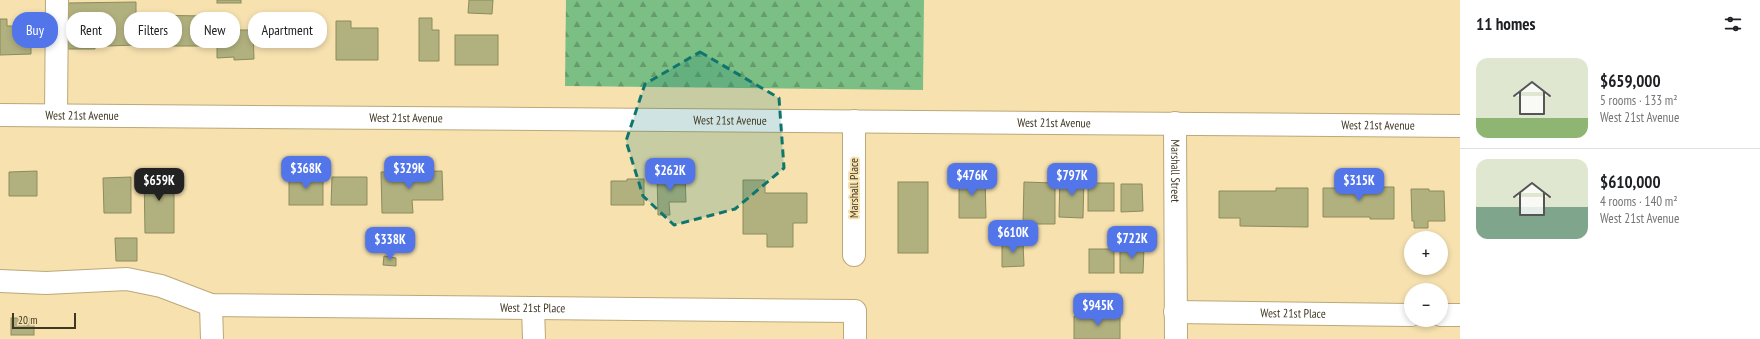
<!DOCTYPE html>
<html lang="en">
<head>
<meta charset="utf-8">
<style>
  body { margin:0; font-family:"PT Sans Narrow",sans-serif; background:#f6f6f6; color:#202124; height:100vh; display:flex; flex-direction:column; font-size:15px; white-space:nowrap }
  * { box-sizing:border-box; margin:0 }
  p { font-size:13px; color:#757577 }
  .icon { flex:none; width:22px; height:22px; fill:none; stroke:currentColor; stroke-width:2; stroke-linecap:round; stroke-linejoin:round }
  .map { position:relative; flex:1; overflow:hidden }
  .side { display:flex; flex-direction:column; background:#fff; width:300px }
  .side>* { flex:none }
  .guide { position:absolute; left:12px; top:12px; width:380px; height:36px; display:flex; gap:8px }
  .tools { position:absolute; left:1404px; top:231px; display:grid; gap:8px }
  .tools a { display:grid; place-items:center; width:44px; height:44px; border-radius:50%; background:#fff; box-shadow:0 2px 6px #0003; font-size:20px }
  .scale { position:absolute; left:12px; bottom:10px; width:64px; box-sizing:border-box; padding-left:4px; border:2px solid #413824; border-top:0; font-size:11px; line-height:14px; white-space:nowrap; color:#413824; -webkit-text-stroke:3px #f6e1af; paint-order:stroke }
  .price { position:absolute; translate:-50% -34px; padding:0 9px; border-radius:8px; background:#5276ea; color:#fff; font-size:13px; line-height:26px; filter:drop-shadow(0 1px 2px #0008) }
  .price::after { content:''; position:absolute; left:50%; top:24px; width:12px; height:9px; margin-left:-6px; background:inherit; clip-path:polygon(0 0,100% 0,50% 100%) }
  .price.selected { background:#222; color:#fff }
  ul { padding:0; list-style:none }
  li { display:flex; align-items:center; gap:12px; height:100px; padding:0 16px }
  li+li { border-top:1px solid #e0e0e0 }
  li span { display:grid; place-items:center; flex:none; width:112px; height:80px; border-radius:12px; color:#555 }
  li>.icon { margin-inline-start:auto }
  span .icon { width:48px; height:48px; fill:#fffc; stroke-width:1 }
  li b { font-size:17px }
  h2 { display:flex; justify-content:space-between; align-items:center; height:48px; padding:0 16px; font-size:17px }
  .tag { padding:0 14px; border-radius:16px; background:#fff; box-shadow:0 2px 6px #0003; font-size:14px; line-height:36px }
  .tag.selected { background:#5276ea; color:#fff }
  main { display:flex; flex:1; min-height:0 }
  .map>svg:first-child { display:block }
</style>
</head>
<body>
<main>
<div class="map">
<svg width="1460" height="339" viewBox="0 0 1460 339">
  <defs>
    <pattern id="forest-firs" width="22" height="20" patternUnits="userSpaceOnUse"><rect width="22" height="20" fill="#7bbf84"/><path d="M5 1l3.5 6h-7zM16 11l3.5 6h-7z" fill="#669c6c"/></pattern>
  </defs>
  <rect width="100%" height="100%" fill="#f6e1af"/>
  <path fill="url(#forest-firs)" d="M566 0H924L923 90 565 86Z"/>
  <g fill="#b1b17f" stroke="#8c8b5a">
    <rect x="217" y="0" width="24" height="3"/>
    <path d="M469 0H493L492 14 468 13Z"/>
    <path d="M136 2V45L107 46V42H95V49H68V3Z"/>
    <path d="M140 15 205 16 204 46H140Z"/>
    <path d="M419 18H432V30H439V61H419Z"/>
    <path d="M0 19H7V26H31V54L0 55Z"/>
    <path d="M336 21H351V28H378V60H336Z"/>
    <path d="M217 30H253L254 59 234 60V57L217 58Z"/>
    <rect x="455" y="35" width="43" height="30"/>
    <path d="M37 171V196H9V172Z"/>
    <path d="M174 171V233H145L144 172Z"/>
    <path d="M442 171 443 200H412L413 213H382L381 172Z"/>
    <path d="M657 175H685L686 202H669L670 215H658Z"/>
    <rect x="289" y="176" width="34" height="29"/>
    <path d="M985 176 986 218H959V177Z"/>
    <path d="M1060 176 1084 177 1083 218 1059 217Z"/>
    <path d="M131 177V213H104L103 178Z"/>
    <path d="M332 177H367V205H331Z"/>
    <path d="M627 179H644V205H611V181H627Z"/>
    <path d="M743 180H765V193H807V223H793V247H767V234H743Z"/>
    <rect x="898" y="182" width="30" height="71"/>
    <path d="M1024 182 1055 183V224H1023Z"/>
    <rect x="1088" y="183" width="26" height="28"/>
    <path d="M1121 184H1142L1143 211 1121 212Z"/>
    <path d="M1344 187H1394V219H1370V217H1323V188H1344Z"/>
    <path d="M1276 188H1308V227L1240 226V218H1219V191H1276Z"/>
    <path d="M1411 189H1429V191H1444L1445 221H1428V228H1414V221H1412Z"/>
    <path d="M115 238H137V261H116Z"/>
    <path d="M1002 242H1023L1024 266 1002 267Z"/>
    <path d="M1120 247 1144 248 1143 273H1120Z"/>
    <rect x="1089" y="249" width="25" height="24"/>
    <path d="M384 256 396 258V266L383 265Z"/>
    <path d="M1096 313H1120V339H1074V316H1096Z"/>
    <rect x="11" y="318" width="23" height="17"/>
  </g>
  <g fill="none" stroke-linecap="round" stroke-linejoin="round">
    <defs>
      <g id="minor">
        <path id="s1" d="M0 115 1460 126"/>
        <path d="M56 115 57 0"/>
        <path id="s2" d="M1175 123 1176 339"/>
        <path d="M854 255V121"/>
        <path id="s3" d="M0 281 46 283 127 279 161 286 211 305 855 311V339"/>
        <path d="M211 305 212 339"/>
        <path d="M533 308 534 339"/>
        <path id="s4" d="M1175 312 1411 315"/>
        <path d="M1441 315H1460"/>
      </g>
    </defs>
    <use href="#minor" stroke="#bca878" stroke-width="24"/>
    <use href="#minor" stroke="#fff" stroke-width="22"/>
  </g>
  <path fill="#0f766e" fill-opacity="0.2" stroke="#0f766e" stroke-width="3" stroke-dasharray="8 5" stroke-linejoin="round" d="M700 52 779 98 784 168 735 209 674 225 643 196 626 141 645 84Z"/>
  <g text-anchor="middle" stroke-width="4" stroke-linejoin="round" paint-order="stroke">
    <g font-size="12" fill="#413824" stroke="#f6e1af">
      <text dy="4" stroke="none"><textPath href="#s1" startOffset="82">West 21st Avenue</textPath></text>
      <text dy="4" stroke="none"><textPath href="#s1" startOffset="406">West 21st Avenue</textPath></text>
      <text dy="4" stroke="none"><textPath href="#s1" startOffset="730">West 21st Avenue</textPath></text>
      <text dy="4" stroke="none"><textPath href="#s1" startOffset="1054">West 21st Avenue</textPath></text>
      <text dy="4" stroke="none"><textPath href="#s1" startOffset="1378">West 21st Avenue</textPath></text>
      <text dy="4" stroke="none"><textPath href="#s2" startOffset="48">Marshall Street</textPath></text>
      <text transform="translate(854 188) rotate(-90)" y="4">Marshall Place</text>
      <text dy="4" stroke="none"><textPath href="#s3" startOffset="537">West 21st Place</textPath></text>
      <text dy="4" stroke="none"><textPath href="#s4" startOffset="118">West 21st Place</textPath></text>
    </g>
  </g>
</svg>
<div class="tools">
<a>+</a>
<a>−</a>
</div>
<div class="scale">20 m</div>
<b class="price" style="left:306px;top:190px">$368K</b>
<b class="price" style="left:409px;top:190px">$329K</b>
<b class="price" style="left:670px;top:192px">$262K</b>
<b class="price" style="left:972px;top:197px">$476K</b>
<b class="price" style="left:1072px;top:197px">$797K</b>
<b class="price selected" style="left:159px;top:202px">$659K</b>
<b class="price" style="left:1359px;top:202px">$315K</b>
<b class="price" style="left:1013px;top:254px">$610K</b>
<b class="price" style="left:1132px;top:260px">$722K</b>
<b class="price" style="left:390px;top:261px">$338K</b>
<b class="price" style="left:1098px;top:327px">$945K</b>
<div class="guide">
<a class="tag selected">Buy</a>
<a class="tag">Rent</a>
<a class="tag">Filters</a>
<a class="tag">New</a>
<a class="tag">Apartment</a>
</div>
</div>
<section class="side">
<h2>11 homes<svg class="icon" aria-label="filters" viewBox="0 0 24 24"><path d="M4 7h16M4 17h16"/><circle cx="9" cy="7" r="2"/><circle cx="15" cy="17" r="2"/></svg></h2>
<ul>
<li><span style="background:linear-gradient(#dfe7d0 75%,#8fb573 0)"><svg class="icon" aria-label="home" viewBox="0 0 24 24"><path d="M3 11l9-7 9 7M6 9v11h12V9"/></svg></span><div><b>$659,000</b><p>5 rooms · 133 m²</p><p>West 21st Avenue</p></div></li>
<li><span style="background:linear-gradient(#dfe7d0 60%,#7fa58c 0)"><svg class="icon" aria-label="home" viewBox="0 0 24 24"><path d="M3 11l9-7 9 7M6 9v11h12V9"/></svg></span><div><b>$610,000</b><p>4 rooms · 140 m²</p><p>West 21st Avenue</p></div></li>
</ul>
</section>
</main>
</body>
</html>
